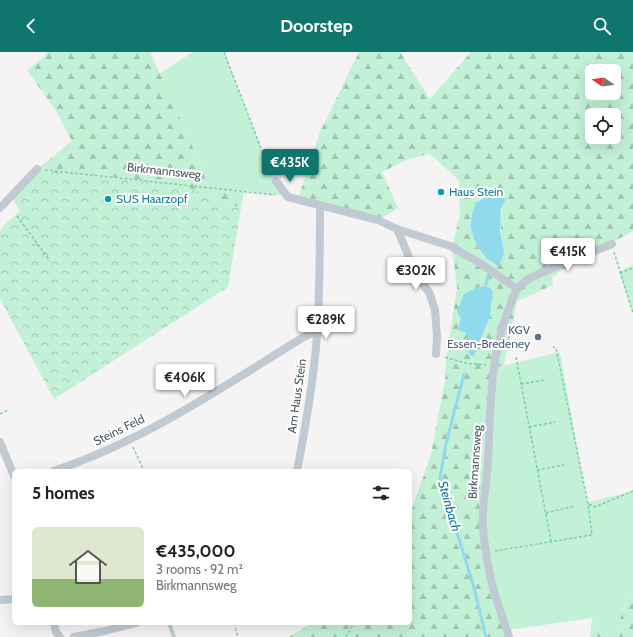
<!DOCTYPE html>
<html lang="en">
<head>
<meta charset="utf-8">
<style>
  body { margin:0; font-family:Cabin,sans-serif; background:#f6f6f6; color:#202124; height:100vh; display:flex; flex-direction:column; font-size:15px; white-space:nowrap }
  * { box-sizing:border-box; margin:0 }
  p { font-size:13px; color:#757577 }
  .icon { flex:none; width:22px; height:22px; fill:none; stroke:currentColor; stroke-width:2; stroke-linecap:round; stroke-linejoin:round }
  .map { position:relative; flex:1; overflow:hidden }
  .sheet { position:absolute; left:12px; top:417px; width:400px; height:156px; display:flex; flex-direction:column; background:#fff; border-radius:6px; box-shadow:0 4px 16px #0002 }
  .sheet>* { flex:none }
  .needle { width:26px; rotate:283deg }
  .tools { position:absolute; left:585px; top:12px; display:grid; gap:8px }
  .tools a { display:grid; place-items:center; width:36px; height:36px; border-radius:6px; background:#fff; box-shadow:0 4px 16px #0002; font-size:20px }
  .price { position:absolute; translate:-50% -34px; padding:0 9px; border-radius:4px; background:#fff; color:#222; font-size:13px; line-height:26px; filter:drop-shadow(0 1px 2px #0008) }
  .price::after { content:''; position:absolute; left:50%; top:24px; width:12px; height:9px; margin-left:-6px; background:inherit; clip-path:polygon(0 0,100% 0,50% 100%) }
  .price.on { background:#0f766e; color:#fff }
  ul { padding:0; list-style:none }
  li { display:flex; align-items:center; gap:12px; height:100px; padding:0 20px }
  li+li { border-top:1px solid #e0e0e0 }
  li span { display:grid; place-items:center; flex:none; width:112px; height:80px; border-radius:6px; color:#555 }
  li>.icon { margin-inline-start:auto }
  span .icon { width:48px; height:48px; fill:#fffc; stroke-width:1 }
  li b { font-size:17px }
  h2 { display:flex; justify-content:space-between; align-items:center; height:48px; padding:0 20px; font-size:17px }
  header { display:flex; justify-content:space-between; align-items:center; height:52px; padding:0 20px; background:#0f766e; color:#fff; font-size:18px; font-weight:700 }
  .map>svg:first-child { display:block }
</style>
</head>
<body>
<header><svg class="icon" aria-label="back" viewBox="0 0 24 24"><path d="M15 5l-7 7 7 7"/></svg>Doorstep<svg class="icon" aria-label="search" viewBox="0 0 24 24"><circle cx="10" cy="10" r="6"/><path d="M15 15l6 6"/></svg></header>
<div class="map">
<svg width="633" height="585" viewBox="0 0 633 585">
  <defs>
    <pattern id="forest-firs" width="22" height="20" patternUnits="userSpaceOnUse"><rect width="22" height="20" fill="#c3f1d5"/><path d="M5 1l3.5 6h-7zM16 11l3.5 6h-7z" fill="#a0c6b0"/></pattern>
    <pattern id="park-crowns" width="20" height="18" patternUnits="userSpaceOnUse"><rect width="20" height="18" fill="#c3f1d5"/><path d="M2 6a3 3 0 1 1 6 0M12 15a3 3 0 1 1 6 0" fill="none" stroke="#a0c6b0"/></pattern>
  </defs>
  <rect width="100%" height="100%" fill="#f5f3f3"/>
  <g fill="#c3f1d5">
    <path d="M193 0H224L261 96 276 129 288 144 244 139 209 137 196 102 159 22Z"/>
    <path d="M633 213V261L619 220Z"/>
    <path d="M560 300 587 451 633 439V548L627 547 619 570 618 585H601L592 566 508 578 486 501 483 462 495 316Z"/>
  </g>
  <g fill="url(#forest-firs)" fill-rule="evenodd">
    <path d="M48 0H150L196 102 209 137 244 140 241 156 181 133 37 117 72 89 56 59 27 18 44 5Z"/>
    <path d="M359 0H400L430 47 471 0H633V179L613 190 614 196 603 197 552 224 553 233 517 249 504 313 495 316 489 343 485 502 509 585H289L312 571H410V463L431 402 445 329 446 310 457 236 452 195 460 162 459 128 430 102 408 107 382 120 398 156 378 168 298 147 320 80ZM592 19H614V41H592ZM592 63H614V85H592ZM506 147C497 165 501 182 504 201L492 211 479 198ZM493 239 490 264 458 278 461 266Z"/>
    <path d="M627 547 633 548V585H618L619 570Z"/>
    <path d="M592 566 601 585H590Z"/>
  </g>
  <path fill="url(#park-crowns)" d="M37 117 118 127 181 133 241 156 228 235 54 347 0 247V180L4 173 20 159 11 145Z"/>
  <g fill="#90daee">
    <path d="M498 142 506 147 501 157 500 177 504 201 499 214C484 208 474 192 471 175 470 168 474 158 475 151L490 143Z"/>
    <path d="M478 235H488L493 239 490 264 474 304H470L467 292 468 282 458 278 461 266 457 260 464 242Z"/>
  </g>
  <g fill="none" stroke-linecap="round" stroke-linejoin="round">
    <g stroke="#90daee" stroke-width="3">
      <path d="M485 235 489 222"/>
      <path d="M464 322 446 392 440 426 473 532 486 585"/>
    </g>
    <g stroke="#7ad0a6" stroke-width="1.5" stroke-dasharray="3 2" stroke-linecap="butt">
      <path d="M224 0 261 96 273 122"/>
      <path d="M45 118 275 143"/>
      <path d="M17 164 50 209"/>
      <path d="M614 200 633 261"/>
      <path d="M620 221 633 216"/>
      <path d="M445 305 465 311 486 313"/>
      <path d="M516 305 551 489"/>
      <path d="M521 332 545 328"/>
      <path d="M0 362 8 358"/>
      <path d="M529 375 555 370"/>
      <path d="M133 395 144 419"/>
      <path d="M537 418 564 413"/>
      <path d="M589 452 595 455 633 439"/>
      <path d="M546 461 574 454"/>
      <path d="M495 499 592 483 588 452 556 296 553 295"/>
      <path d="M234 571 238 585"/>
      <path d="M346 585 354 571"/>
    </g>
    <path stroke="#c1cad2" stroke-width="4" d="M169 571 174 585"/>
    <g stroke="#c1cad2" stroke-width="8">
      <path d="M276 129 288 145 378 168 397 177 450 194 480 211 517 237C489 297 491 346 488 409 487 427 484 444 483 461 482 473 484 488 486 500 489 529 500 558 509 585"/>
      <path d="M0 156 37 117"/>
      <path d="M397 177 418 226 429 240 435 258 437 285 436 302"/>
      <path d="M517 237 528 227 541 221 612 192"/>
      <path d="M0 390 14 424"/>
      <path d="M53 419C142 390 223 335 302 286L317 279"/>
      <path d="M297 419C305 378 312 337 316 296 320 248 320 200 320 153"/>
      <path d="M0 548 14 547"/>
      <path d="M54 571 56 580 60 585"/>
      <path d="M74 585 105 579 136 571"/>
    </g>
  </g>
  <g fill="#0f9aa8" stroke="#fff" stroke-width="1.5">
    <circle cx="441" cy="140" r="4"/>
    <circle cx="108" cy="147" r="4"/>
  </g>
  <circle fill="#5c6f8a" stroke="#fff" stroke-width="1.5" cx="538" cy="285" r="4"/>
  <g text-anchor="middle" stroke-width="4" stroke-linejoin="round" paint-order="stroke">
    <g font-size="12" fill="#4a5661" stroke="#fff">
      <text transform="translate(164 119) rotate(6)" y="4">Birkmannsweg</text>
      <text transform="translate(297 344) rotate(-82)" y="4">Am Haus Stein</text>
      <text transform="translate(119 378) rotate(-26)" y="4">Steins Feld</text>
      <text transform="translate(475 410) rotate(-86)" y="4">Birkmannsweg</text>
    </g>
    <g font-size="12" fill="#0d838f" stroke="#fff" text-anchor="start">
      <text x="449" y="144">Haus Stein</text>
      <text x="116" y="151">SUS Haarzopf</text>
    </g>
    <g font-size="12" fill="#4e5e75" stroke="#fff" text-anchor="end">
      <text x="530" y="282">KGV<tspan x="530" dy="14">Essen-Bredeney</tspan></text>
    </g>
    <g font-size="13" font-style="italic" fill="#0c7c9b" stroke="#fff">
      <text transform="translate(450 454) rotate(74)" y="5">Steinbach</text>
    </g>
  </g>
</svg>
<div class="tools">
<a><svg class="needle" viewBox="-14 -14 28 28"><path d="M0-13l5 13h-10z" fill="#e53935"/><path d="M0 13l5-13h-10z" fill="#757577"/></svg></a>
<a><svg class="icon" aria-label="locate" viewBox="0 0 24 24"><circle cx="12" cy="12" r="6"/><path d="M12 2v4M12 18v4M2 12h4M18 12h4"/></svg></a>
</div>
<b class="price on" style="left:290px;top:131px">€435K</b>
<b class="price" style="left:568px;top:220px">€415K</b>
<b class="price" style="left:416px;top:239px">€302K</b>
<b class="price" style="left:326px;top:288px">€289K</b>
<b class="price" style="left:185px;top:346px">€406K</b>
<section class="sheet">
<h2>5 homes<svg class="icon" aria-label="filters" viewBox="0 0 24 24"><path d="M4 7h16M4 17h16"/><circle cx="9" cy="7" r="2"/><circle cx="15" cy="17" r="2"/></svg></h2>
<ul>
<li><span style="background:linear-gradient(#dfe7d0 65%,#8fb573 0)"><svg class="icon" aria-label="home" viewBox="0 0 24 24"><path d="M3 11l9-7 9 7M6 9v11h12V9"/></svg></span><div><b>€435,000</b><p>3 rooms · 92 m²</p><p>Birkmannsweg</p></div></li>
</ul>
</section>
</div>
</body>
</html>
